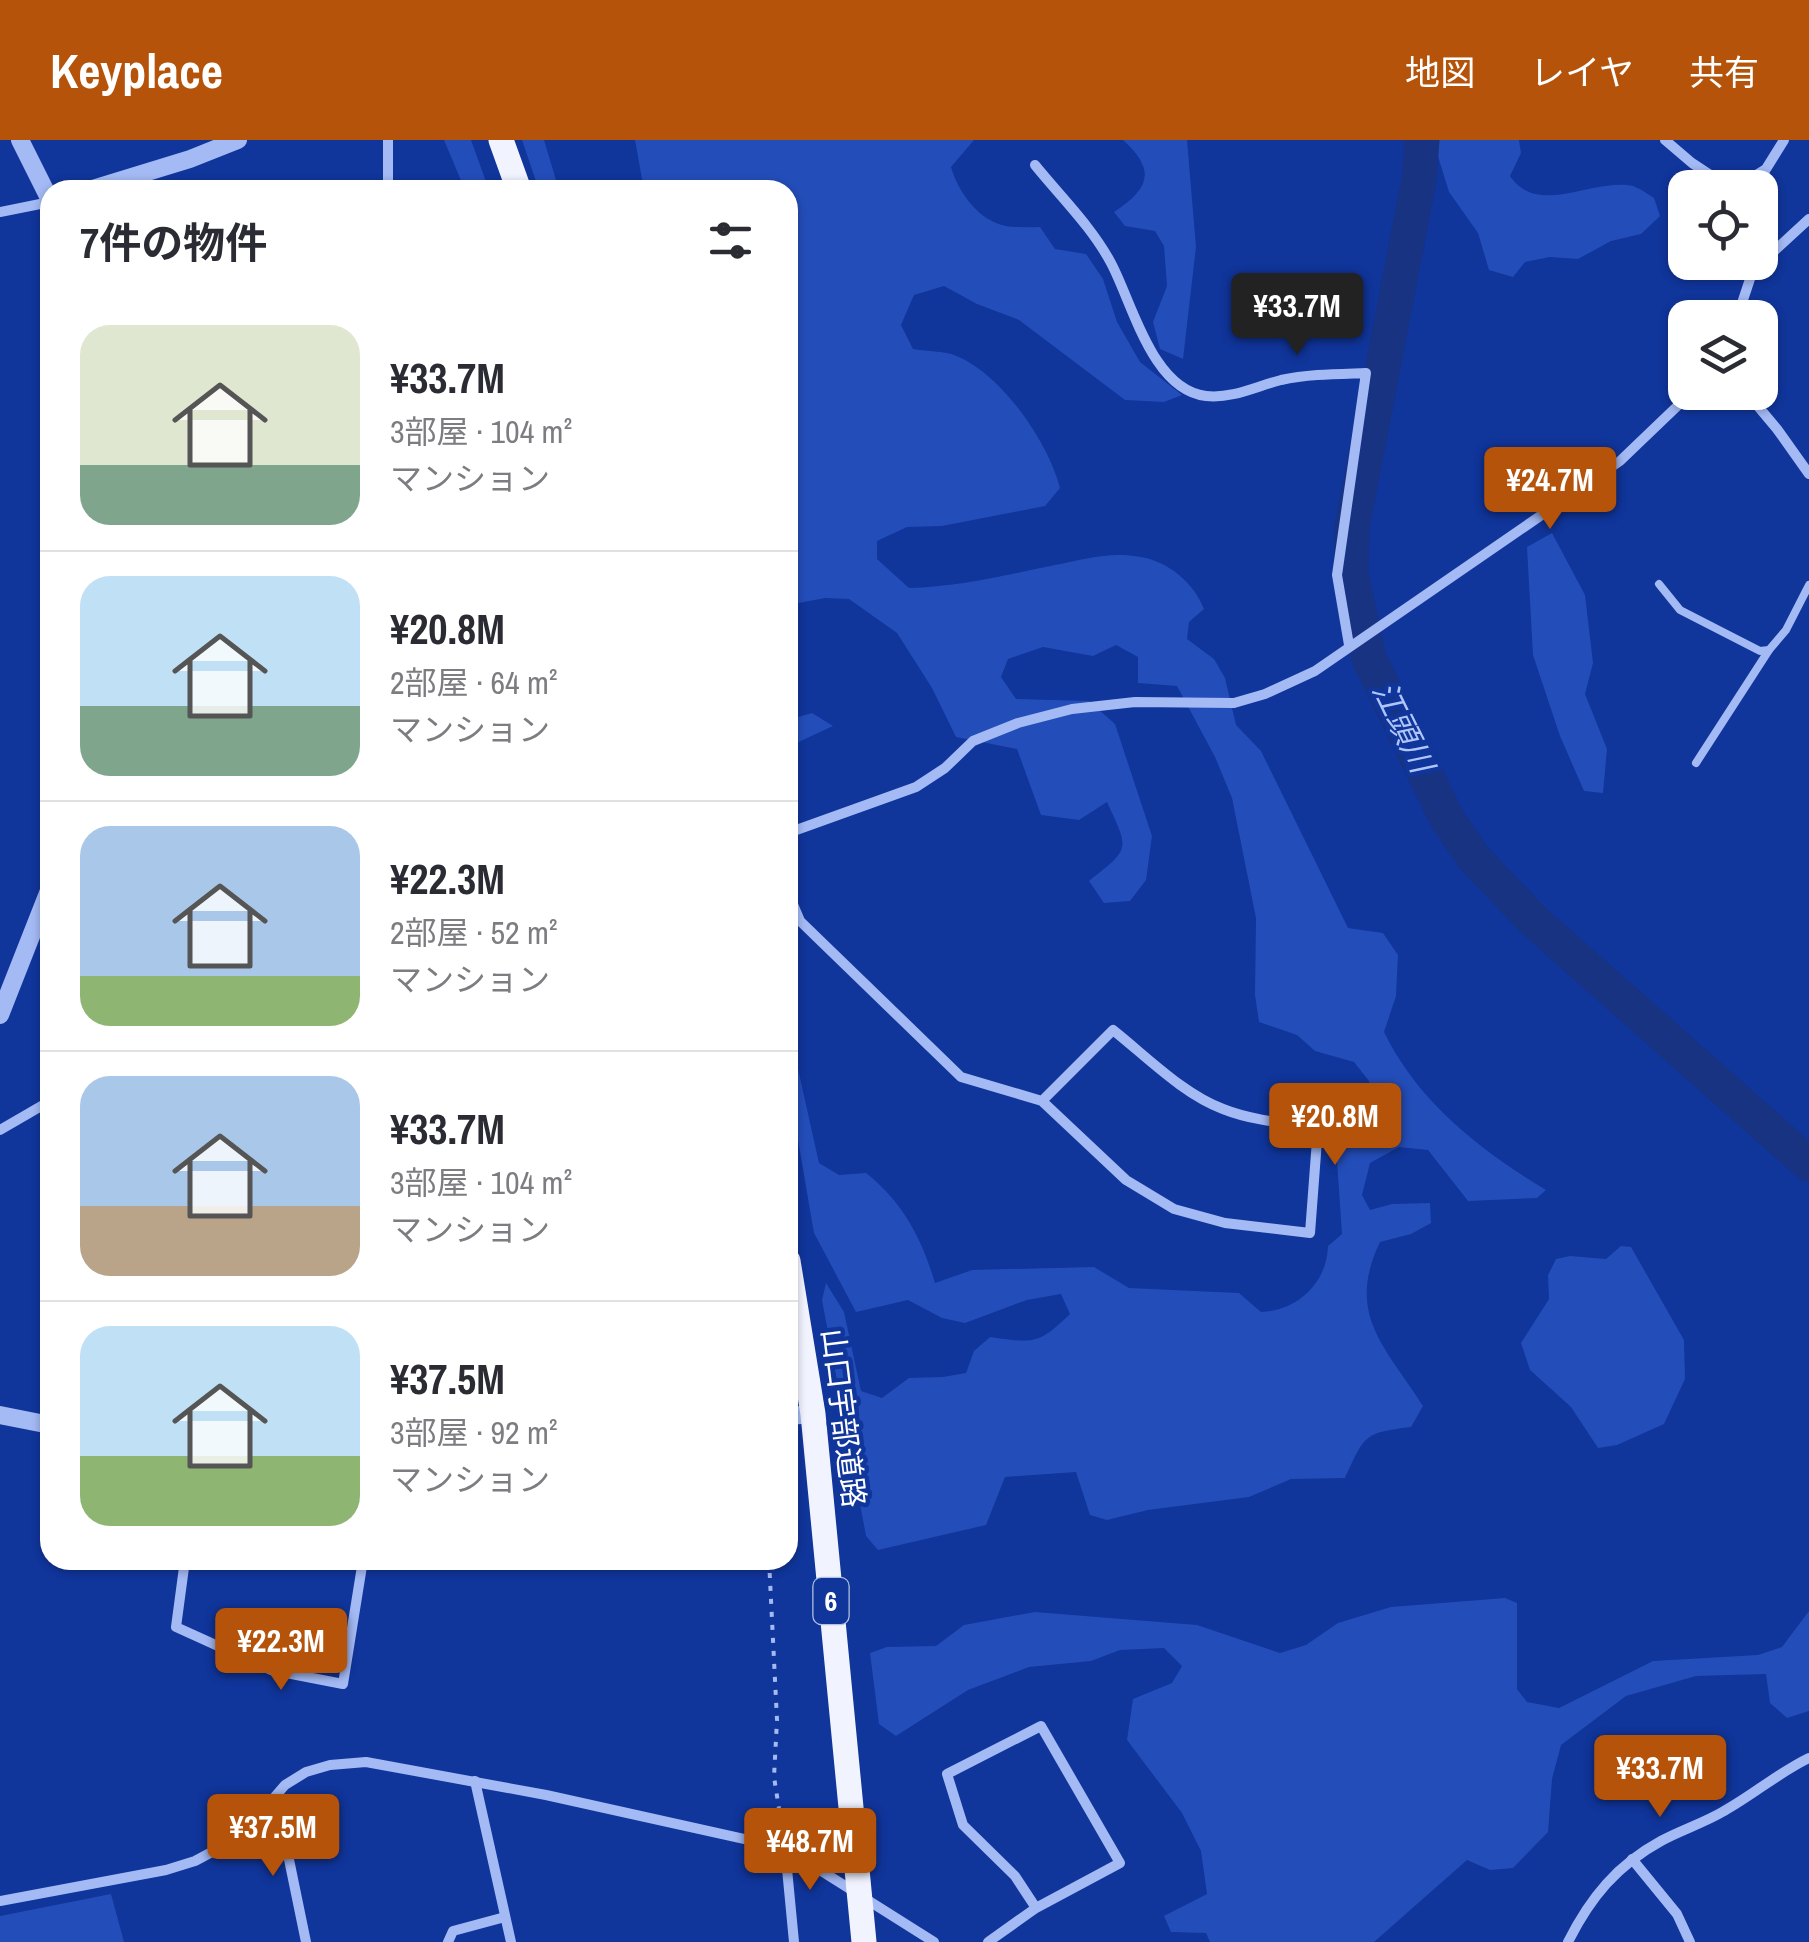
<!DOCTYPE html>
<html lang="ja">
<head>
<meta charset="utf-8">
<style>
  body { margin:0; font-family:"Archivo Narrow","Noto Sans JP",sans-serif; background:#f7f7f7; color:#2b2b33; height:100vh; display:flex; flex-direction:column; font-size:38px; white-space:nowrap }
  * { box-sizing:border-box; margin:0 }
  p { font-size:32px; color:#7c7c81 }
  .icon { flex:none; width:55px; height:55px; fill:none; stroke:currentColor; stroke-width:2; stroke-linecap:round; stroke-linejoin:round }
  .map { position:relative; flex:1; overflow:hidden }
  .side { position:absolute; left:40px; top:40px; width:758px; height:1390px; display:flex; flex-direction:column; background:#fff; border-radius:30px; box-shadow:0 2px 8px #0004 }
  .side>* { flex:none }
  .controls { position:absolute; left:1668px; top:30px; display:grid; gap:20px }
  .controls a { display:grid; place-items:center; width:110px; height:110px; border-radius:20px; background:#fff; box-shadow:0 2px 8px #0004; font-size:50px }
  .price { position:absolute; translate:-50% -85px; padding:0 22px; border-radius:10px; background:#b45309; color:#fff; font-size:32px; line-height:65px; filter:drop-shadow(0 2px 5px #0008) }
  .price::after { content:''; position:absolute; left:50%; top:60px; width:30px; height:22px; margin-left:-15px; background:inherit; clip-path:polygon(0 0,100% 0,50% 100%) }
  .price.on { background:#222; color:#fff }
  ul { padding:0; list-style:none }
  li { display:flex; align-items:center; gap:30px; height:250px; padding:0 40px }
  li+li { border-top:2px solid #e1e1e2 }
  li span { display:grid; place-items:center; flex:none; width:280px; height:200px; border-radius:30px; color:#555 }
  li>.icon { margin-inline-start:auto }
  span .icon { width:120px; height:120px; fill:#fffc; stroke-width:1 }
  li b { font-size:42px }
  h2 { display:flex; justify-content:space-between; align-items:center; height:120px; padding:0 40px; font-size:42px }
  header { display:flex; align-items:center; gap:60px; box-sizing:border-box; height:140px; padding:0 50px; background:#b45309; color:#fff }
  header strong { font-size:48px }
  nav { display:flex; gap:55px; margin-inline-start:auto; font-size:35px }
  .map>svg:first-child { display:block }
</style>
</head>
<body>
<header>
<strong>Keyplace</strong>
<nav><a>地図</a><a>レイヤ</a><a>共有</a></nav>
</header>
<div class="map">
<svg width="1809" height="1802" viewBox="0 0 1809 1802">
  <rect width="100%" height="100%" fill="#10359b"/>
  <g fill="#234db9">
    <path d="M444 0H471L489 50H465Z"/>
    <path d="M522 0H544L559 50H539Z"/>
    <path d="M635 0H974L951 27C958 52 979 81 1006 86 1016 88 1029 87 1040 87L1055 109 1086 114 1103 139 1117 182 1140 222 1182 255 1164 262 1125 260 1019 180 977 164 944 146 914 155 901 185 913 209C925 211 940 211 951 214 999 229 1049 303 1060 348L1045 366 942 386 907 387 877 401V419L909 448C958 447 1006 435 1055 425 1083 419 1112 411 1141 417 1169 422 1194 443 1204 469L1189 482 1187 499 1214 519 1225 538 1236 585 1261 611 1348 788 1383 793 1398 815 1396 856 1384 892C1418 962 1481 1011 1546 1050L1537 1058 1468 1061 1428 1010 1399 1007 1370 1023 1362 1055 1370 1070 1392 1064 1430 1063 1431 1083 1411 1094 1380 1102C1345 1175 1386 1207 1423 1266L1411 1287C1363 1293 1365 1295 1345 1338L1291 1339 1249 1357 1148 1370 1107 1380 1090 1375 1076 1332 1005 1337 986 1385 878 1410 866 1396 822 1160 826 1143 844 1172 861 1251 882 1258 909 1238 943 1237 966 1233 974 1211 990 1197C1034 1203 1038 1205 1070 1174L1061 1154 1027 1160 965 1183 942 1178 908 1160 856 1172 814 1093 788 942V884L819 1023 839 1035 866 1033C903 1062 922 1099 935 1143L972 1130 1094 1127 1129 1148 1239 1153 1261 1172C1297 1171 1327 1143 1328 1106L1342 1094 1337 1021 1344 985 1372 972 1369 941 1354 922 1315 911 1297 895 1259 882 1255 855 1256 778 1232 658 1215 617 1177 546 1138 543V517L1116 505 1093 516 1043 507 1008 519 1001 537 1016 559 1089 561 1115 584 1152 696 1146 740 1130 761 1104 763 1089 741C1131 708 1129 710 1107 662L1079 680 1041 675 1017 609 956 597 932 548 897 493 849 459 825 458 788 465V50H644Z"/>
    <path d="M1123 0H1187L1196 107 1183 219 1160 209 1153 182 1167 146 1164 106 1155 91 1125 86 1114 72C1149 49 1157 31 1123 0Z"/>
    <path d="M1433 0H1519L1521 13 1510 36C1538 78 1593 37 1633 46 1639 48 1648 54 1654 58L1660 76 1641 94 1611 101 1578 119 1550 117 1525 122 1513 137 1489 130 1478 93 1449 52Z"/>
    <path d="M1552 393 1585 455 1593 523 1585 554 1607 609 1603 653 1584 651 1560 596 1533 515 1527 407Z"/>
    <path d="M812 573 833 586 788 607V580Z"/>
    <path d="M1621 1106 1631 1107 1684 1200 1685 1239 1664 1284 1617 1305 1598 1308 1571 1267 1530 1230 1521 1203 1549 1159 1548 1135 1556 1119 1570 1116 1606 1119Z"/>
    <path d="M1505 1458 1517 1463V1549L1527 1562 1559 1568 1653 1521 1758 1515 1782 1507 1809 1471V1571L1787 1578 1770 1563 1766 1534 1696 1536 1626 1556 1561 1605 1552 1639 1548 1692 1513 1728 1490 1730 1467 1720 1374 1802H1210L1206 1793 1171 1792 1164 1776 1207 1754 1201 1711 1182 1673 1127 1600 1133 1559 1172 1543 1182 1526 1164 1508 1120 1510 1091 1521 1029 1527 968 1550 896 1596 879 1584 870 1513 887 1507 936 1506 964 1485 1035 1472 1197 1485 1280 1513 1306 1505 1338 1483 1391 1467Z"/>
    <path d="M111 1754 124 1802H0V1776Z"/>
  </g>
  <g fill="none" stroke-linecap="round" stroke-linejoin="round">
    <path stroke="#173382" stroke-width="35" d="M1422 0 1419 40 1352 387 1351 434 1369 518 1446 677 1473 717 1532 779 1809 1024"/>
    <path stroke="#a4baf5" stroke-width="4" stroke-dasharray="5 8" stroke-linecap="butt" d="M769 1420 777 1580 774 1637 783 1694"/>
    <g stroke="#a4baf5" stroke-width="8">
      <path d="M1659 444 1680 470 1760 511 1769 510 1786 490 1809 445"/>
      <path d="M1696 623 1769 510"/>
    </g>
    <g stroke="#a4baf5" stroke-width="10">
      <path d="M1665 0 1692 23 1730 48"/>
      <path d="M1035 25C1060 56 1092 87 1111 123 1132 162 1152 250 1206 256 1232 259 1257 246 1281 240 1309 234 1338 234 1366 233L1337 435 1349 505"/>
      <path d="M1735 48 1766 29 1784 0"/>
      <path d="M388 50V0"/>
      <path d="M0 72 50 62"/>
      <path d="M1737 178 1751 136 1759 125 1809 79"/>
      <path d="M1746 252 1777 289 1809 334"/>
      <path d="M788 693 916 647 945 628 973 601 1018 583 1072 569 1135 562 1234 563 1265 554 1315 531 1620 321 1692 252"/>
      <path d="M788 728 792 762 800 781 961 937 1042 961 1126 1040 1174 1069 1225 1083 1310 1093 1318 987C1286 983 1253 981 1223 969 1183 954 1147 917 1113 890L1042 961"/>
      <path d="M0 990 50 961"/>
      <path d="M185 1420 176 1487 271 1530 343 1544 363 1420"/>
      <path d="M475 1641 511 1802"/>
      <path d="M270 1661 279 1671 306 1802"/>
      <path d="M785 1708 794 1802"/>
      <path d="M1632 1719 1677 1774 1690 1802"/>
      <path d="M0 1761 166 1730 195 1721 240 1697 285 1645 306 1632 330 1625 366 1622 546 1655 785 1708 934 1802"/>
      <path d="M448 1802 453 1791 505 1777"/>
      <path d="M988 1802 1036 1768 1120 1723 1041 1586 947 1634 963 1685 1015 1736 1036 1768"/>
      <path d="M1568 1802C1590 1758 1617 1725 1661 1701 1681 1690 1704 1683 1724 1671 1753 1655 1778 1633 1809 1618"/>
    </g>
    <g stroke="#a4baf5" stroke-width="18">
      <path d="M20 0 50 60"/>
      <path d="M89 50 190 19 238 0"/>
      <path d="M0 875 50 748"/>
      <path d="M0 1275 50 1285"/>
      <path d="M788 1276 813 1274"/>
    </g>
    <g stroke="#f1f4ff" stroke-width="25">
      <path d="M501 0 519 50"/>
      <path d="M788 1121 813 1274 864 1802"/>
    </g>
  </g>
  <g text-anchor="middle" stroke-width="9" stroke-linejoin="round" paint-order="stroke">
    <rect fill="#10359b" stroke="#b7c2e1" stroke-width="2.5" x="813.5" y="1438" width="35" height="46" rx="8"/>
    <g font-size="28" font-weight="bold" fill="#fff">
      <text x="831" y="1471">6</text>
    </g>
    <g font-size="30" fill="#fff" stroke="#10359b">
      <text transform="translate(843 1278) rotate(83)" y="10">山口宇部道路</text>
    </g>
    <g font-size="32" font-style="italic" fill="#b0c6fb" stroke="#10359b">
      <text transform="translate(1403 587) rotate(64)" y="11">江頭川</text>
    </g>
  </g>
</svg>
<div class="controls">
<a><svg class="icon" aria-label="locate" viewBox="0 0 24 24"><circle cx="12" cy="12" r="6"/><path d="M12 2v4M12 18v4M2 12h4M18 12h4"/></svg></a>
<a><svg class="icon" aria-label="layers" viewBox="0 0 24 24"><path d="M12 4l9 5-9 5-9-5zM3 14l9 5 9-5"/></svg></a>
</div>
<b class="price on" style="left:1297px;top:218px">¥33.7M</b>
<b class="price" style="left:1550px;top:392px">¥24.7M</b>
<b class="price" style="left:1335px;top:1028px">¥20.8M</b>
<b class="price" style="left:281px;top:1553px">¥22.3M</b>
<b class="price" style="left:1660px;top:1680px">¥33.7M</b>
<b class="price" style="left:273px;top:1739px">¥37.5M</b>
<b class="price" style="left:810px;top:1753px">¥48.7M</b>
<section class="side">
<h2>7件の物件<svg class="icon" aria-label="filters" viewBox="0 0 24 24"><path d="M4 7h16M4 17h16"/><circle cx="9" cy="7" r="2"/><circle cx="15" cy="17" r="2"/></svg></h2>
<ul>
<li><span style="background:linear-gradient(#dfe7d0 70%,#7fa58c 0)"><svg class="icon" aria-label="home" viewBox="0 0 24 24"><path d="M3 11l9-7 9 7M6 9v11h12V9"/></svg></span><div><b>¥33.7M</b><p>3部屋 · 104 m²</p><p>マンション</p></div></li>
<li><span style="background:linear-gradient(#bfe0f5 65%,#7fa58c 0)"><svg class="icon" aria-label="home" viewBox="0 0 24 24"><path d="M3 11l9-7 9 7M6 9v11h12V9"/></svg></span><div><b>¥20.8M</b><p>2部屋 · 64 m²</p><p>マンション</p></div></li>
<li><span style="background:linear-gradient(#a9c7e8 75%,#8fb573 0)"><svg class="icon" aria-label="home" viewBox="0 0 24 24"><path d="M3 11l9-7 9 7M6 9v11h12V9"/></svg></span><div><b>¥22.3M</b><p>2部屋 · 52 m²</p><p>マンション</p></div></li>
<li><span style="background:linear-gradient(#a9c7e8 65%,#b9a48a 0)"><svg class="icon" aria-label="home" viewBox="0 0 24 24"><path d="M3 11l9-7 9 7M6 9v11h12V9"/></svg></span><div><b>¥33.7M</b><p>3部屋 · 104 m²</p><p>マンション</p></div></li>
<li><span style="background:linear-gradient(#bfe0f5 65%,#8fb573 0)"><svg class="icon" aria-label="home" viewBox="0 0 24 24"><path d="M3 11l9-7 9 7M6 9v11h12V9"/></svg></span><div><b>¥37.5M</b><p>3部屋 · 92 m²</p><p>マンション</p></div></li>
</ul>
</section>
</div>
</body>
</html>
